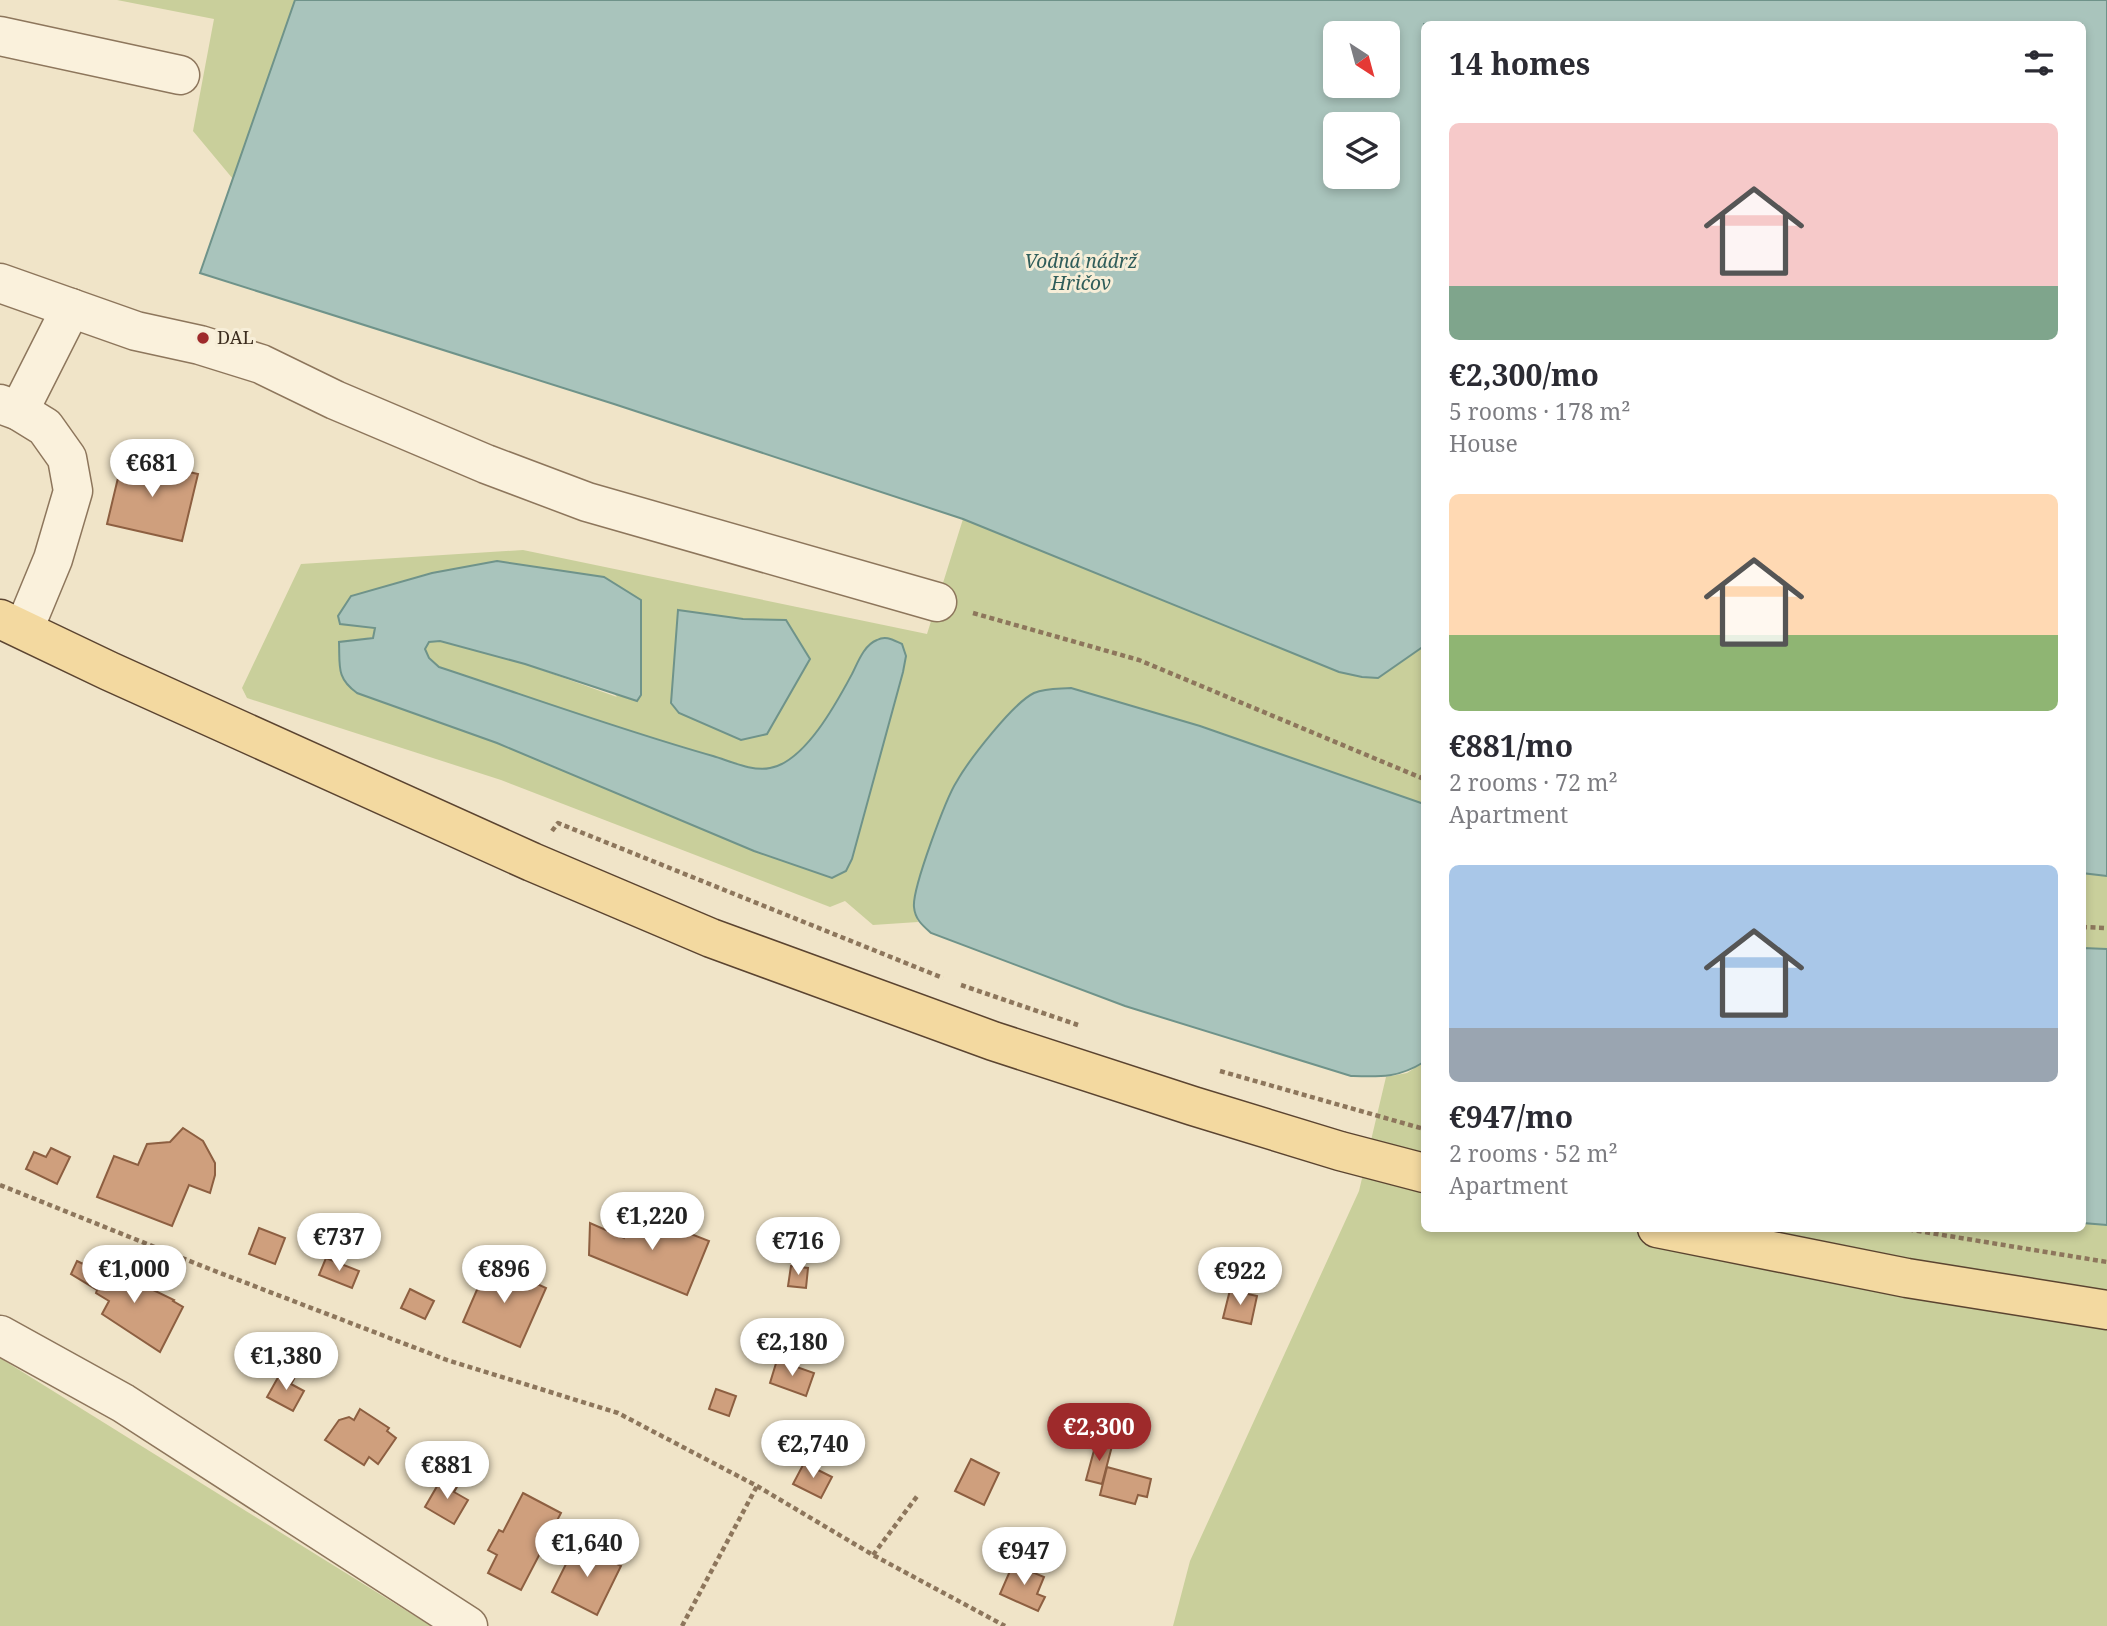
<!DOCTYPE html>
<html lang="en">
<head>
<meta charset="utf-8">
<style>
  body { margin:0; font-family:"Noto Serif",serif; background:#f7f7f7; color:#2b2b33; height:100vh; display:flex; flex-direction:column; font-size:26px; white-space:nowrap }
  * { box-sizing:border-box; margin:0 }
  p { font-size:23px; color:#7c7c81 }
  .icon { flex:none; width:38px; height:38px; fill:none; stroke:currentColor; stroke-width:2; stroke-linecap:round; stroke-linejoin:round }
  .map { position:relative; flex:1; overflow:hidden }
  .drawer { position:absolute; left:1421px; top:21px; width:665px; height:1211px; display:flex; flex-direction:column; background:#fff; border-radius:10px; box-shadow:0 4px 10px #0003 }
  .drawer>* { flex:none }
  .needle { width:46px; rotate:144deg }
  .buttons { position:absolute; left:1323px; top:21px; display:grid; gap:14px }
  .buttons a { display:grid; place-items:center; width:77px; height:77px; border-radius:10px; background:#fff; box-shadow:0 4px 10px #0003; font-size:35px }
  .price { position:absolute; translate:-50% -60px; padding:0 16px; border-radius:24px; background:#fff; color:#222; font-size:23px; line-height:46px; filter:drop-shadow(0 2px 4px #0008) }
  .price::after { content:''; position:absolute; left:50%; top:42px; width:21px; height:16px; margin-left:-10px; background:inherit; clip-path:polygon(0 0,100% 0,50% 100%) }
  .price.current { background:#9e2a2b; color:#fff }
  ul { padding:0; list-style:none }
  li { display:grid; align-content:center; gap:14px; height:371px; padding:0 28px }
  li span { display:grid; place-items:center; height:217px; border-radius:10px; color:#555 }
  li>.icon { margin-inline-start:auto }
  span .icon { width:126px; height:126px; fill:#fffc; stroke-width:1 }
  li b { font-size:30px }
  h2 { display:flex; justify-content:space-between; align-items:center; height:84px; padding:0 28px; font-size:30px }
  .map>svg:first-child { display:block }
</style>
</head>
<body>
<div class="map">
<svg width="2107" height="1626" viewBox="0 0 2107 1626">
  <rect width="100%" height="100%" fill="#f0e4c8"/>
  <g fill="#c9cf9b" fill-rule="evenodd">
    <path d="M117 0H295L233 179 193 131 214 19Z"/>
    <path d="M963 519 1339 672 1378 678 1424 646V804L1200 726 1071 688 1048 689 914 908 918 922 873 925 845 901 830 907 501 780 247 698 242 688 301 564 523 550 927 634ZM497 561 617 697 525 664 440 641 429 642 425 648 429 658 439 667C531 697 622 731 714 756 731 761 754 772 772 768 812 758 847 683 866 649L832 878 497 743 357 693 339 643 373 637 375 627 392 584Z"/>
    <path d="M2082 873 2107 876V949L2083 948Z"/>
    <path d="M1424 1062V1228H2082L2083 1223 2107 1225V1626H1173L1190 1561 1359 1191 1386 1077 1407 1073Z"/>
    <path d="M0 1358 431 1626H0Z"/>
  </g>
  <g fill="#a9c4bc" stroke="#6f938a" stroke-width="2" fill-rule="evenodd">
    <path d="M295 0H2107V876L2082 873V24H1424V646L1378 678 1362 677 1339 672 963 519 614 404 200 273ZM1388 33V86H1335V33ZM1388 124V177H1335V124Z"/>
    <path d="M497 561 604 577 641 600V695L637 701 525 664 440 641 429 642 425 649 429 658 439 667C530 697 621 730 713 756 730 761 753 772 770 768 805 762 837 702 852 674 858 662 864 645 877 640 886 635 893 640 902 644L906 656 903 672 852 859 846 871 832 878 754 851 497 743 357 693C336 678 340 666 339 642L373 638 375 628 340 624 338 616 351 596 432 573Z"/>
    <path d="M678 610 743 619 786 620 810 659 767 734 741 740 679 713 671 703Z"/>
    <path d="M1071 688 1200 726 1424 804V1062C1398 1078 1381 1077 1351 1076L1125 1006 931 933C922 925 915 919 914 907 912 889 946 798 957 781 969 760 1013 703 1034 693 1046 688 1058 689 1071 688Z"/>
    <path d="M2083 948 2107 949V1225L2083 1223Z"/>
  </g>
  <g fill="#cf9f7d" stroke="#8d5f41" stroke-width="2">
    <path d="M123 457 198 474 182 541 107 524Z"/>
    <path d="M183 1128 203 1141 215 1163V1175L210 1193 189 1185 172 1226 97 1197 114 1156 138 1165 147 1144 170 1142Z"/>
    <path d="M51 1148 70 1157 57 1184 26 1169 34 1152 46 1157Z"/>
    <path d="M635 1212 709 1241 687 1295 589 1255 590 1223 624 1238Z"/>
    <path d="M259 1228 285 1238 275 1264 249 1254Z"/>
    <path d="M326 1258 359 1271 352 1288 319 1275Z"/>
    <path d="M77 1261 122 1283 127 1273 142 1280 146 1270 155 1274 149 1288 174 1300 173 1301 183 1307 160 1352 102 1314 109 1301 96 1293 97 1290 71 1274Z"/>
    <path d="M489 1262 546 1288 520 1347 463 1322Z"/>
    <path d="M791 1266 808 1268 806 1288 788 1286Z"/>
    <path d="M410 1289 434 1301 425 1319 401 1308Z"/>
    <path d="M1230 1290 1257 1296 1251 1324 1223 1318Z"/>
    <path d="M777 1360 814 1373 806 1396 770 1383Z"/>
    <path d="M281 1372 294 1379 291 1384 304 1391 293 1411 267 1397Z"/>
    <path d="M716 1389 736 1396 729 1416 709 1409Z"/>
    <path d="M360 1409 389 1428 387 1431 396 1438 378 1464 369 1457 364 1465 325 1440 339 1420 349 1417 354 1420Z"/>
    <path d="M1096 1443 1112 1446 1102 1484 1086 1480Z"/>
    <path d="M971 1459 999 1473 984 1505 955 1491Z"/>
    <path d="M804 1463 832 1477 821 1498 793 1484Z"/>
    <path d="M1107 1467 1151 1479 1147 1497 1138 1495 1135 1504 1100 1495Z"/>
    <path d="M443 1476 458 1485 454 1492 468 1500 454 1524 425 1507Z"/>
    <path d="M523 1493 561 1513 521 1590 488 1573 497 1555 488 1550 499 1530 503 1532Z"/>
    <path d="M576 1544 621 1566 597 1615 552 1592Z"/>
    <path d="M1013 1564 1044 1577 1037 1594 1045 1597 1038 1611 1000 1594Z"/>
  </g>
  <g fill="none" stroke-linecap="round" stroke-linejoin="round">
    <defs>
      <g id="minor">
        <path d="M0 36 180 75"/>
        <path d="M0 283 136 331 200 345 261 364 335 400 486 464 587 502 937 602"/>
        <path d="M0 404 19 411 45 427 67 458 73 491 53 559 24 629"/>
        <path d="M19 411 71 308"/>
        <path d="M0 1335 123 1403 468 1626"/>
      </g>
      <g id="major">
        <path d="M0 619 109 671 532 862 711 938 993 1041 1193 1106 1340 1151 1424 1173"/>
        <path d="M1657 1228 1907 1278 2107 1310"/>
      </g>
    </defs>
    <use href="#minor" stroke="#8d765c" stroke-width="41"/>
    <use href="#major" stroke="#5b4430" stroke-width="41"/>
    <g stroke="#8d765c" stroke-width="4.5" stroke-dasharray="5 3.5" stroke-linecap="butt">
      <path d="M973 613 1139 660 1424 779"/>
      <path d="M552 831 558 823 943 978"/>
      <path d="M2082 927 2107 928"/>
      <path d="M961 985 1078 1025"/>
      <path d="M1220 1071 1424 1129"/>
      <path d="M0 1185 202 1266 447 1360 618 1413 757 1486 873 1555 1005 1626"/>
      <path d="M1900 1228 2107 1262"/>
      <path d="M873 1555 918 1495"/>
      <path d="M682 1626 757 1486"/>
    </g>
    <use href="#minor" stroke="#faf1dc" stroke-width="38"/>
    <use href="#major" stroke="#f3d9a0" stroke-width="38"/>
  </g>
  <circle fill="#9e2a2b" stroke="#f7eed8" stroke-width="2.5" cx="203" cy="338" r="7"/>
  <g text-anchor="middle" stroke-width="6" stroke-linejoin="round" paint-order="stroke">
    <g font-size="18" fill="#3d2e20" stroke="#f7eed8" text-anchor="start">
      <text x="217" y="344">DAL</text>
    </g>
    <g font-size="19" font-style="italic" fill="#2f5d5a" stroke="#f7eed8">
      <text x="1081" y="268">Vodná nádrž<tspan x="1081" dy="22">Hričov</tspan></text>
    </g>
  </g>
</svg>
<div class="buttons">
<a><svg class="needle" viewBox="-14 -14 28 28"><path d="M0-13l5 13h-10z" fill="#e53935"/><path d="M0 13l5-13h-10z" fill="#7c7c81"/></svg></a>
<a><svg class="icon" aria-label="layers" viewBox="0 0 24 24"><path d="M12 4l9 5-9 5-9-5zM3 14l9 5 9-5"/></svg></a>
</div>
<b class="price" style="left:152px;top:499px">€681</b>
<b class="price" style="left:652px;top:1252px">€1,220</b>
<b class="price" style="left:339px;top:1273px">€737</b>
<b class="price" style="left:798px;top:1277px">€716</b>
<b class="price" style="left:134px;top:1305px">€1,000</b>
<b class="price" style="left:504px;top:1305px">€896</b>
<b class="price" style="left:1240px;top:1307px">€922</b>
<b class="price" style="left:792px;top:1378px">€2,180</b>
<b class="price" style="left:286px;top:1392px">€1,380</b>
<b class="price current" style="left:1099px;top:1463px">€2,300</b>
<b class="price" style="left:813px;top:1480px">€2,740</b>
<b class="price" style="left:447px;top:1501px">€881</b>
<b class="price" style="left:587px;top:1579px">€1,640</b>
<b class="price" style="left:1024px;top:1587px">€947</b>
<section class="drawer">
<h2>14 homes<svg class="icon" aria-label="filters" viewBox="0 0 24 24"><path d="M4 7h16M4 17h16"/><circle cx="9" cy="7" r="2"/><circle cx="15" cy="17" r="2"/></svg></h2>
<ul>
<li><span style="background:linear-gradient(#f6c9c9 75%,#7fa58c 0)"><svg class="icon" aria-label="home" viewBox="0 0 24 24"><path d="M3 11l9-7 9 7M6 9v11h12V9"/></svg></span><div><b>€2,300/mo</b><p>5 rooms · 178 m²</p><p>House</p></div></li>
<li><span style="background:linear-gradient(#ffd9b3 65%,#8fb573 0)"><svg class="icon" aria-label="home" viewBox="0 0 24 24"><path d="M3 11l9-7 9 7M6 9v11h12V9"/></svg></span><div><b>€881/mo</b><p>2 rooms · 72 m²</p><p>Apartment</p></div></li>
<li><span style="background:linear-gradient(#a9c7e8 75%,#9aa5b1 0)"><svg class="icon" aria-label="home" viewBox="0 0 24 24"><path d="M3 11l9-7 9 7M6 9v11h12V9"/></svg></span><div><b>€947/mo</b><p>2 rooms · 52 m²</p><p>Apartment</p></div></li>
</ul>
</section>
</div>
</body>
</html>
